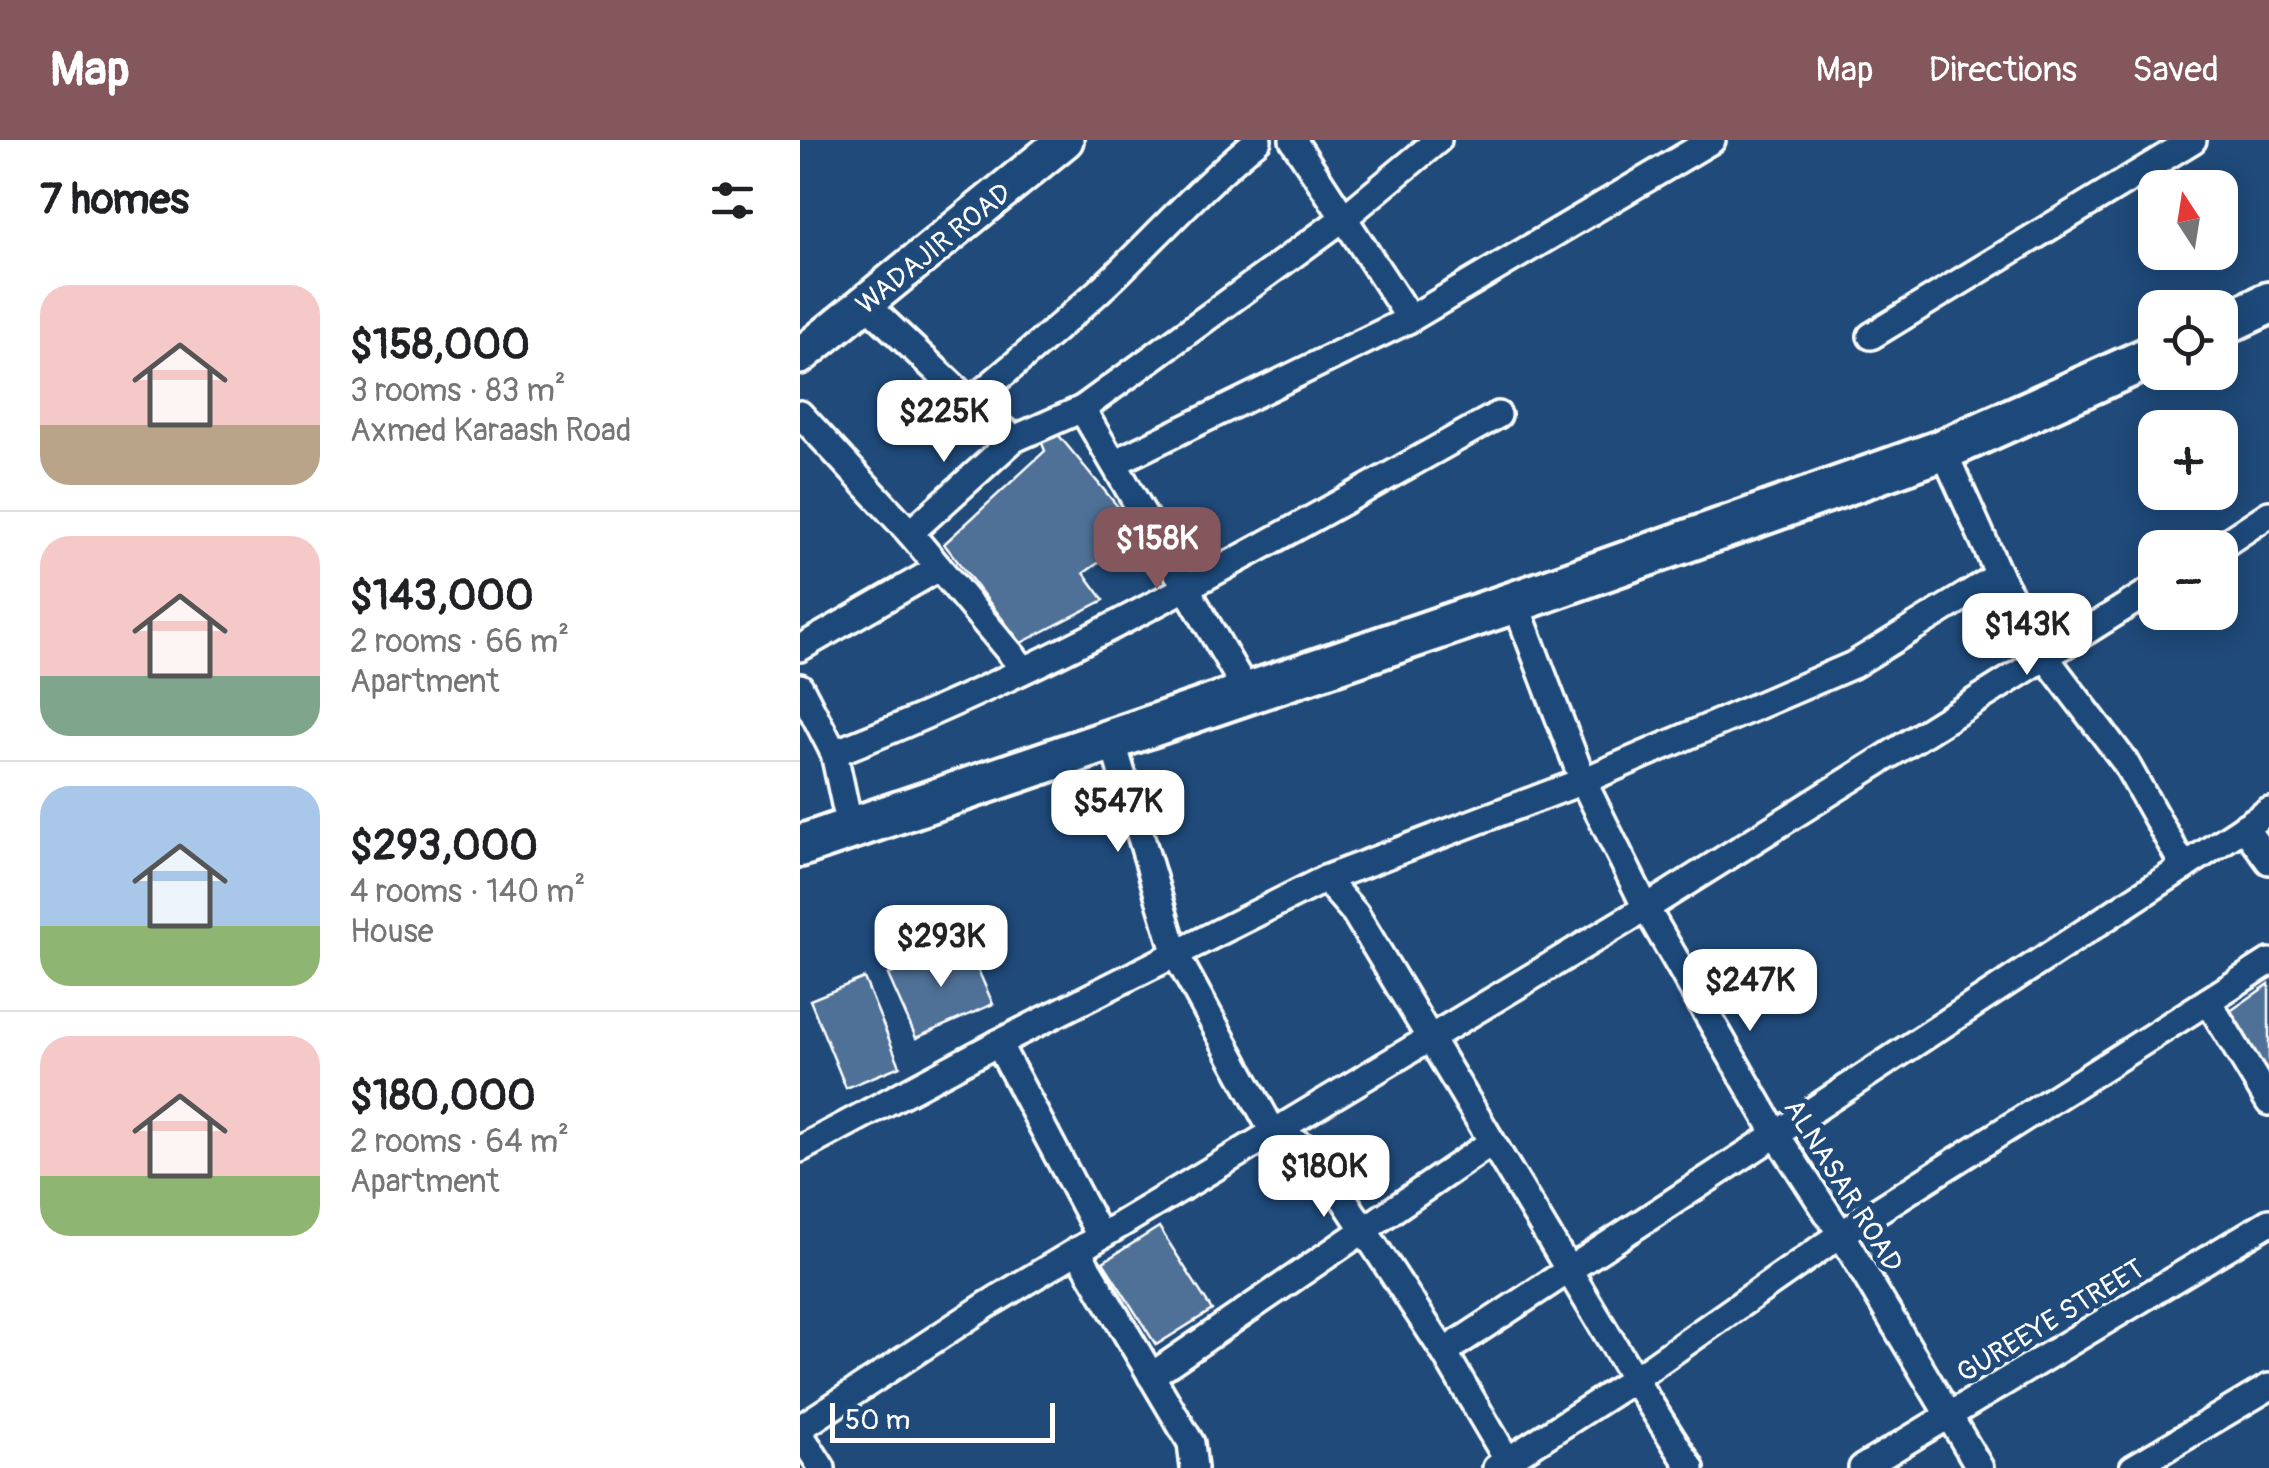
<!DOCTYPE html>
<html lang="en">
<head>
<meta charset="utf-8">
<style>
  body { margin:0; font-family:Pangolin,sans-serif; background:#f6f6f6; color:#202124; height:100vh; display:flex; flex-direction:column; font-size:38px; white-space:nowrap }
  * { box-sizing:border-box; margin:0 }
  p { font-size:32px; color:#757577 }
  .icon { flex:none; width:55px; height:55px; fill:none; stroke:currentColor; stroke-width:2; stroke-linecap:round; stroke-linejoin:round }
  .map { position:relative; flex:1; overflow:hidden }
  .details { display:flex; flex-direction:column; background:#fff; width:800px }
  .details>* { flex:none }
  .needle { width:65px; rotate:348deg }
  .tools { position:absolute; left:1338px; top:30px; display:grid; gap:20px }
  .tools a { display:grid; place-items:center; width:100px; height:100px; border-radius:20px; background:#fff; box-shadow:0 5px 25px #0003; font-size:50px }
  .scale { position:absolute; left:30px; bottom:25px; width:225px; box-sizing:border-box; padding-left:10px; border:5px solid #fff; border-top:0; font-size:28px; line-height:35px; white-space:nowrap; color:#fff; -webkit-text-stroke:8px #1f4a7a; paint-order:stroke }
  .price { position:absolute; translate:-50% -85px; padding:0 22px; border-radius:20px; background:#fff; color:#222; font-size:32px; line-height:65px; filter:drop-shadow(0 2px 5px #0008) }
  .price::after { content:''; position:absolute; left:50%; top:60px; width:30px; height:22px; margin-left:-15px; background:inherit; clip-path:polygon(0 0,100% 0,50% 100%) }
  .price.current { background:#84575d; color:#fff }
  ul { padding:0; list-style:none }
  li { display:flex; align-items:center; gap:30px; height:250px; padding:0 40px }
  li+li { border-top:2px solid #e0e0e0 }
  li span { display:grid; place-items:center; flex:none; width:280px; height:200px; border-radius:30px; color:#555 }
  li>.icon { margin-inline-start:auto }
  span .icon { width:120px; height:120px; fill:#fffc; stroke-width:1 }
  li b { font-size:42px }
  h2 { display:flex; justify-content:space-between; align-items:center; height:120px; padding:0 40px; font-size:42px }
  header { display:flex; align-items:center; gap:60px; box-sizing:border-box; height:140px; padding:0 50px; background:#84575d; color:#fff }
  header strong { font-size:48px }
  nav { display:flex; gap:55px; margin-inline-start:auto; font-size:35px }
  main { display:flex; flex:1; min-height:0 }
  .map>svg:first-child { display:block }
</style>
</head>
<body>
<header>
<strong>Map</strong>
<nav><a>Map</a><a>Directions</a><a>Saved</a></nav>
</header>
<main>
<section class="details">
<h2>7 homes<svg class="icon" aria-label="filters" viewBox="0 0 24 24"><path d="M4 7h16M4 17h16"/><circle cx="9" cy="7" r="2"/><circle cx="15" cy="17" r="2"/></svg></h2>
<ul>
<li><span style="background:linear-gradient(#f6c9c9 70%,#b9a48a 0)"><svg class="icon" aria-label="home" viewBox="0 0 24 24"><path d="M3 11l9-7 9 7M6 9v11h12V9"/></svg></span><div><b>$158,000</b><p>3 rooms · 83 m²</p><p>Axmed Karaash Road</p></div></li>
<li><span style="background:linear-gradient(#f6c9c9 70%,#7fa58c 0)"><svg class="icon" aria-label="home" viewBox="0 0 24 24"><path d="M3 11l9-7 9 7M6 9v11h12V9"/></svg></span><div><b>$143,000</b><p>2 rooms · 66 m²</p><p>Apartment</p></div></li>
<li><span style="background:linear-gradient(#a9c7e8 70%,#8fb573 0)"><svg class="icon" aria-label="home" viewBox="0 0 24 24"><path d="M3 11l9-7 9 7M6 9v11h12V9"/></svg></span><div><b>$293,000</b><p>4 rooms · 140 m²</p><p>House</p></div></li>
<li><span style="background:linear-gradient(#f6c9c9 70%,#8fb573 0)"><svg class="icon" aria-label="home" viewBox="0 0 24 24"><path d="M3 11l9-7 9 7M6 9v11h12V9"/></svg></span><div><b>$180,000</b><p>2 rooms · 64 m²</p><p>Apartment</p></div></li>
</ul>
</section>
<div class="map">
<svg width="1469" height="1328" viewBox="0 0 1469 1328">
  <rect width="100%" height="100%" fill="#1f4a7a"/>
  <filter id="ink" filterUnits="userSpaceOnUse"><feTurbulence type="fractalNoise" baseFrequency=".01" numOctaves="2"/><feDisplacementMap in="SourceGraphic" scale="20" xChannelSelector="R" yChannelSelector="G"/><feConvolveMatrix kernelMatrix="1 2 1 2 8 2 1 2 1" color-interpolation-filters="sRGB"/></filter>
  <g filter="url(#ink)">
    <g fill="#507197" stroke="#fff" stroke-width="2.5">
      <path d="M256 292 328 379 325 404 284 433 304 460 221 503 144 404 245 311 240 298Z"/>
      <path d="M166 802 193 864 116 898 88 835Z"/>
      <path d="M64 838 100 926 46 948 10 860Z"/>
      <path d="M1469 844V936L1426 874Z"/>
      <path d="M359 1087 412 1170 356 1205 303 1122Z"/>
    </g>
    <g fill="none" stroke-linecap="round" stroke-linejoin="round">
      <defs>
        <g id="street">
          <path d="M493 0 610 179"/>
          <path d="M65 163 170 262 214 299 282 269 448 554"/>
          <path d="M1071 196 1393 0"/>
          <path d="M170 262C220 220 270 179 317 134 364 88 407 41 458 0"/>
          <path d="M282 269 545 77 638 0"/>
          <path d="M0 274 110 393 223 528"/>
          <path d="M1143 310 1199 435 1246 518 1325 622 1384 727"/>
          <path d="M314 323 610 179 912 0"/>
          <path d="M110 393 214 299"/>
          <path d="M1418 408 1469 374"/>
          <path d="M715 462 783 641 846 768 976 994 1041 1094 1180 1328"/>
          <path d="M0 508 139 428"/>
          <path d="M0 547 34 613 50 688"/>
          <path d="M312 600 376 815 472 990 503 1006 528 1035 644 1212 712 1328"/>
          <path d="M34 613C265 524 481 395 698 275"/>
          <path d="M1444 687 1469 721"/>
          <path d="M525 739 555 773 834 1239 891 1328"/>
          <path d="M1408 861 1469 962"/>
          <path d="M198 903 300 1096"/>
          <path d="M0 1009 198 903 525 739 783 641 1053 525 1199 435"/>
          <path d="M277 1110 391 1303 394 1328"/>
          <path d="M644 1212 1469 671"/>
          <path d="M351 1236 692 1002"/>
          <path d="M0 1288 187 1165 846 768 1355 448"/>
          <path d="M0 1294 22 1328"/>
          <path d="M696 1328 834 1239 1041 1094 1469 822"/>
          <path d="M1062 1328 1469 1082"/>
          <path d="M1333 1328 1469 1247"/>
        </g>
        <path id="secondary" d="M0 216 265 0"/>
        <g id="primary">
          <path d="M1420 186 1469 163"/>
          <path d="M0 706 715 462 1143 310 1355 215"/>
        </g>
      </defs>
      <use href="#street" stroke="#fff" stroke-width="32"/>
      <use href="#secondary" stroke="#fff" stroke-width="42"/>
      <use href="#primary" stroke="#fff" stroke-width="48"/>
      <use href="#street" stroke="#1f4a7a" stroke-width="25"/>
      <use href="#secondary" stroke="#1f4a7a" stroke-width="35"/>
      <use href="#primary" stroke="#1f4a7a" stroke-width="40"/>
    </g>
  </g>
  <g text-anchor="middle" stroke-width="10" stroke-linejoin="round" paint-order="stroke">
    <g font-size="28" fill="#fff" stroke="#1f4a7a">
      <text transform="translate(133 108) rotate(-39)" y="10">WADAJIR ROAD</text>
      <text transform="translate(1044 1045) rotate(58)" y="10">ALNASAR ROAD</text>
      <text transform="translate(1250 1180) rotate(-31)" y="10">GUREEYE STREET</text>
    </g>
  </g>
</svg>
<div class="tools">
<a><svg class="needle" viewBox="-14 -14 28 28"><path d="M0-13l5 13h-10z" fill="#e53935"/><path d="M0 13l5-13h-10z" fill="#757577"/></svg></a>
<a><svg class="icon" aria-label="locate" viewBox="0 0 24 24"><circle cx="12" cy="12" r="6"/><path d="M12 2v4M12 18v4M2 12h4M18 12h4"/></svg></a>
<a>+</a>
<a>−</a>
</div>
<div class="scale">50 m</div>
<b class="price" style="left:144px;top:325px">$225K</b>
<b class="price current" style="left:357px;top:452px">$158K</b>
<b class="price" style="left:1227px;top:538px">$143K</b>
<b class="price" style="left:318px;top:715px">$547K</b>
<b class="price" style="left:141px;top:850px">$293K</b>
<b class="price" style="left:950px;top:894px">$247K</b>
<b class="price" style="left:524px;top:1080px">$180K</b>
</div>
</main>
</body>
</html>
